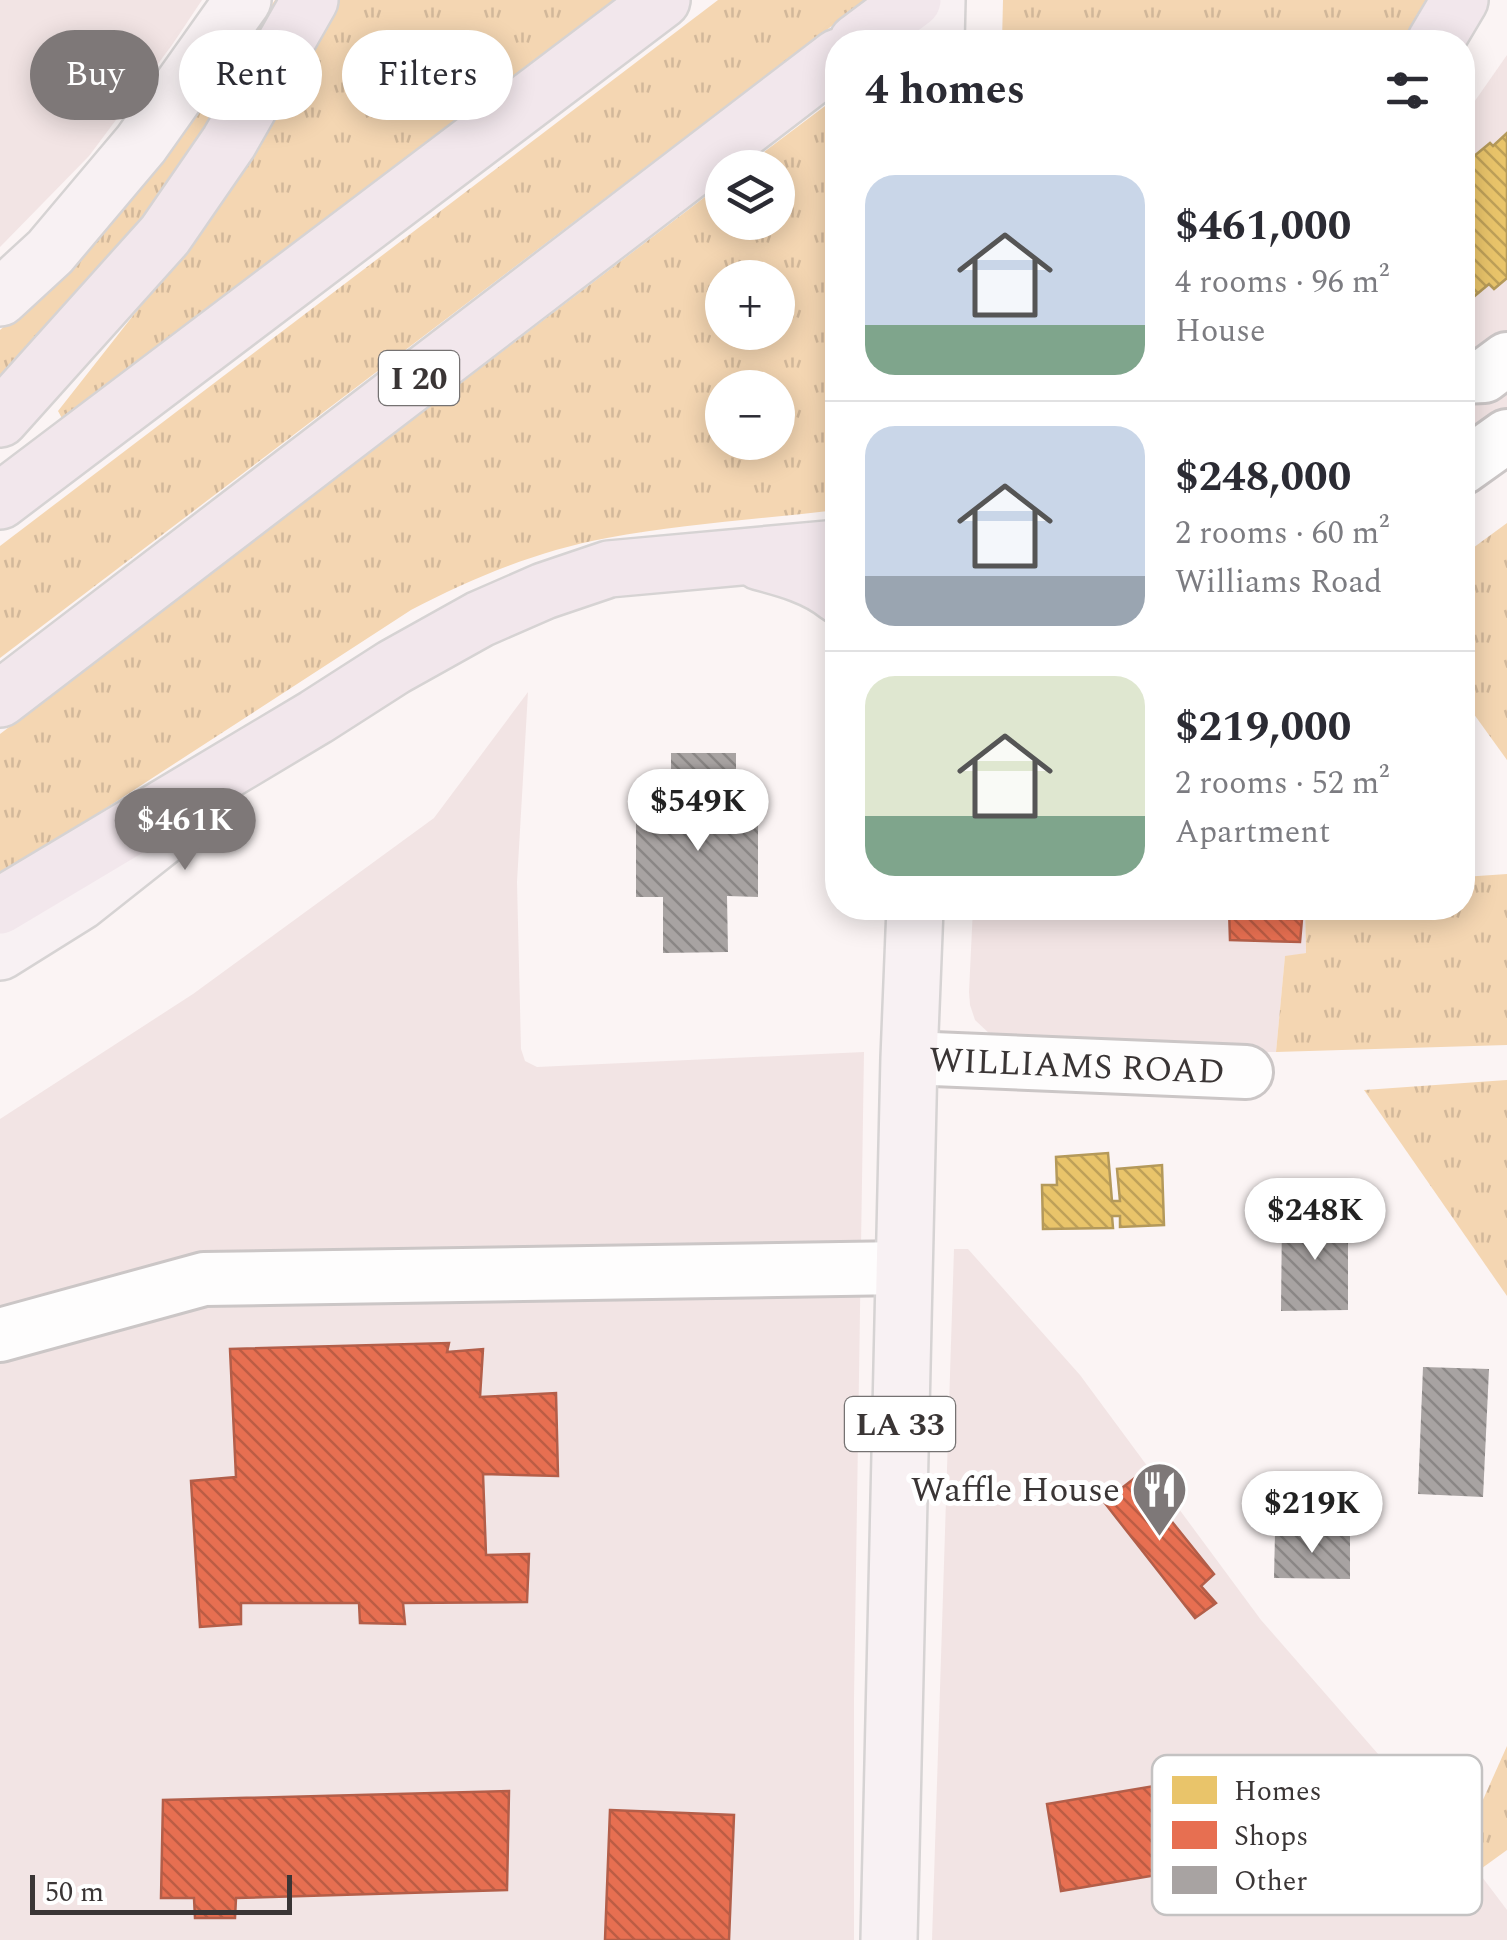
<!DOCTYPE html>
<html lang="en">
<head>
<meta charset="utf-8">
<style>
  body { margin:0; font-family:Spectral,serif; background:#f2f2f3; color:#2b2b33; height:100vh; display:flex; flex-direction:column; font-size:38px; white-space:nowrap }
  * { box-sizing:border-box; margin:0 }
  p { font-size:32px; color:#7c7c81 }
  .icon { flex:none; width:55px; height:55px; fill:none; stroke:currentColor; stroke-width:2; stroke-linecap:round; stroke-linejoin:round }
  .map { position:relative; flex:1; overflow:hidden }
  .panel { position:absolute; left:825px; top:30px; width:650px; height:890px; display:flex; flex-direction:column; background:#fff; border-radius:40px; box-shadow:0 5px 25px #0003 }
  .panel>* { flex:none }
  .banner { position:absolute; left:30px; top:30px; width:645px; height:90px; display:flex; gap:20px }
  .buttons { position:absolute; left:705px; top:150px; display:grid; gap:20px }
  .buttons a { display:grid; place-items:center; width:90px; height:90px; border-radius:50%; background:#fff; box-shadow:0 5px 25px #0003; font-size:50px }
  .scale { position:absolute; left:30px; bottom:25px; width:262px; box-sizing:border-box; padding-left:10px; border:5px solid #3a3535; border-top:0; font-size:28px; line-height:35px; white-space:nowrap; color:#3a3535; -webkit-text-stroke:8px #fff; paint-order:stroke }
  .price { position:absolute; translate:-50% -85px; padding:0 22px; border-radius:35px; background:#fff; color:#222; font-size:32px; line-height:65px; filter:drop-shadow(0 2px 5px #0008) }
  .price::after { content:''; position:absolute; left:50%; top:60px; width:30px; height:22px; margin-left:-15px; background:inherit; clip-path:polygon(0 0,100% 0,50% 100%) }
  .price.active { background:#7e7878; color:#fff }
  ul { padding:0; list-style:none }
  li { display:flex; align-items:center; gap:30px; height:250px; padding:0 40px }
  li+li { border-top:2px solid #e1e1e2 }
  li span { display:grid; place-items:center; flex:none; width:280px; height:200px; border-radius:30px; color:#555 }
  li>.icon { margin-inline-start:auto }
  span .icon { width:120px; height:120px; fill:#fffc; stroke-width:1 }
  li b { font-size:42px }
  h2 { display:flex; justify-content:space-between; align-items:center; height:120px; padding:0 40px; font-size:42px }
  .chip { padding:0 35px; border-radius:45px; background:#fff; box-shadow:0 5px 25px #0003; font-size:35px; line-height:90px }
  .chip.active { background:#7e7878; color:#fff }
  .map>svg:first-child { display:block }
</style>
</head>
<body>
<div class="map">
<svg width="1507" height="1940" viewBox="0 0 1507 1940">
  <defs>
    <pattern id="grass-tufts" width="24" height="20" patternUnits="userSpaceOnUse" patternTransform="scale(2.5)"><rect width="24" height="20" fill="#f4d6b2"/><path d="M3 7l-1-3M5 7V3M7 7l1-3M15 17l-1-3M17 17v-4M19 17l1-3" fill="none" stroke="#d2b89a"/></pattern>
    <pattern id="homes-back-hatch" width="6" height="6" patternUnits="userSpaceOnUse" patternTransform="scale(2.5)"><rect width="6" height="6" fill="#e9c46a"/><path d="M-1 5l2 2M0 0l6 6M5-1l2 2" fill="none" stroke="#bea058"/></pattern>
    <pattern id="shops-back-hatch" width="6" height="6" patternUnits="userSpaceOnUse" patternTransform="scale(2.5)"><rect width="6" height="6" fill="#e76f51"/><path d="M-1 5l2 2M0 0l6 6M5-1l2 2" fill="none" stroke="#bc5c44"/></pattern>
    <pattern id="building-back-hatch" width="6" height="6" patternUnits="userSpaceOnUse" patternTransform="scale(2.5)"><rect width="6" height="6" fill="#a8a3a2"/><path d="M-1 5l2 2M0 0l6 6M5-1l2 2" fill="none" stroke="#8a8685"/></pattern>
  </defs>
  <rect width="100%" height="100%" fill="#fbf4f4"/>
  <g fill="#f2e4e4">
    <path d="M0 0H202L172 45 89 156 0 247Z"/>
    <path d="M1507 55V413L1463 446V118Z"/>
    <path d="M528 692 517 882 521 1049 525 1061 537 1067 864 1052 854 1699V1940H0V1119L193 994 434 818Z"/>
    <path d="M973 908H1305L1306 953 1285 957 1276 1052 1068 1055 993 1037 975 1020 970 1005 969 992Z"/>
    <path d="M954 1249H968L1080 1375 1261 1620 1461 1849 1507 1910V1940H932Z"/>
  </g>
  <g fill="url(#grass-tufts)" fill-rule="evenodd">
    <path d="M275 0H288L184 176 0 410V330C59 280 111 224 160 164 202 113 238 55 275 0Z"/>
    <path d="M333 0H617L64 422 58 411 154 289 211 208Z"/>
    <path d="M718 0H866L0 658V546Z"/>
    <path d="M1003 0H1434L1409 42H1002Z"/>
    <path d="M837 97V510C761 519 683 524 607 538 538 551 473 577 411 610L0 877V734L722 184V222H778V168L744 167ZM722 278H778V332H722ZM722 388H778V442H722Z"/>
    <path d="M1507 523V760L1463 699 1462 556Z"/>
    <path d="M1507 874V1045L1276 1052 1285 956 1306 953 1305 908H1462L1463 877Z"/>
    <path d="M1507 1080V1296L1364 1090Z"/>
    <path d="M1507 1746V1850L1478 1871 1461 1849Z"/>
  </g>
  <g fill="url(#homes-back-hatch)" stroke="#b4995a" stroke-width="2.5">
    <path d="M1507 133V278L1494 289 1489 284 1471 299 1462 290V166L1490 143 1493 146Z"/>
    <path d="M1108 1153 1112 1201H1120L1117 1169 1162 1165 1164 1225 1120 1227V1216H1112L1113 1228 1043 1229 1042 1185H1057L1056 1157Z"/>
  </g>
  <g fill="url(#shops-back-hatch)" stroke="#b35e49" stroke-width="2.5">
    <path d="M1229 908H1287V919H1302L1300 942 1230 940Z"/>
    <path d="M449 1343 447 1352 483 1349 480 1397 556 1393 558 1476 483 1474 486 1555 529 1554 527 1602 403 1603 405 1624 360 1623 359 1603H241V1624L200 1627 191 1481 236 1477 230 1349Z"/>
    <path d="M1136 1477 1214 1574 1201 1586 1216 1603 1195 1618 1104 1502Z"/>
    <path d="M1232 1773 1246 1860 1061 1891 1047 1804Z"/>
    <path d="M509 1791 507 1890 236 1898 235 1918H195L194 1898H161L163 1800Z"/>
    <path d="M610 1810 734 1815 729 1940H605Z"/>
  </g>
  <g fill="url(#building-back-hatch)">
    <path d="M671 753H736V820H758V897L727 896 728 952 663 953V897H636V821H671Z"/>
    <path d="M1348 1215V1310L1281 1311 1282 1216Z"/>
    <path d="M1423 1367 1489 1369 1483 1497 1418 1494Z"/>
    <path d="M1275 1533 1350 1534V1579L1274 1578Z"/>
  </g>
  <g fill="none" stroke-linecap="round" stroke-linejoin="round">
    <defs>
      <g id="minor">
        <path d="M1462 377 1484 376 1507 359"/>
        <path d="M1462 468 1507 436"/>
        <path id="s1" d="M909 1058 1246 1072"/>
        <path d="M0 1335 204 1279 904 1268"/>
      </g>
      <g id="major">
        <path d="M936 42 937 0"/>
        <path d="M0 298 50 252 141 144 243 0"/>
        <path d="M0 952 80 902 200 807"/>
        <path d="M889 1940 909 1058 915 908"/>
      </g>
      <g id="highway">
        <path d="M857 42 913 0"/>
        <path d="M1435 42 1460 0"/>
        <path d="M0 419 165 235 229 142 310 0"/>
        <path d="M0 501 662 0"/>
        <path d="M760 562C787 569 816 577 838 595"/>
        <path d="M0 699 838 57"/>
        <path d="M0 906 316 717 394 667 480 619 544 591 609 569 838 548"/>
      </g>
    </defs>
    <use href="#minor" stroke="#cbc6c6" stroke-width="58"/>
    <use href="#major" stroke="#d6d3d3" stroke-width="60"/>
    <use href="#highway" stroke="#d6d3d3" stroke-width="60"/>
    <use href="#minor" stroke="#fefdfd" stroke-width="52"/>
    <use href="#major" stroke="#f8f1f3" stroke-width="55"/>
    <use href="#highway" stroke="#f2e7ec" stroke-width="55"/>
  </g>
  <defs>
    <symbol id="restaurant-pin" viewBox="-11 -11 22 30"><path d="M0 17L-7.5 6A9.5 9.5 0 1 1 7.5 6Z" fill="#7e7878" stroke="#fff"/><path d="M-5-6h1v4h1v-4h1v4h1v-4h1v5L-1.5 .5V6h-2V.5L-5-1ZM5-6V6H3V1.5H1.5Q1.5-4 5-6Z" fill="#fff"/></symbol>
  </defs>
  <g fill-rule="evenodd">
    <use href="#restaurant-pin" x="1128" y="1458" width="63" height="86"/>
  </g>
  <g text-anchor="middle" stroke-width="10" stroke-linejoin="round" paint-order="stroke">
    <g fill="#fff" stroke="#757272" stroke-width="2.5">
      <rect x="379" y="351" width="80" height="54" rx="8"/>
      <rect x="845" y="1397" width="110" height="54" rx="8"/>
    </g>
    <g font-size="32" font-weight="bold" fill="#3a3535">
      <text x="419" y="389">I 20</text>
      <text x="900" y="1435">LA 33</text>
    </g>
    <g font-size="35" fill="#3a3535" stroke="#fff">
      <text dy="12" stroke="none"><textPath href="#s1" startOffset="168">WILLIAMS ROAD</textPath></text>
    </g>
    <g font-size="35" fill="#3a3535" stroke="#fff" text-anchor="end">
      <text x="1120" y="1501">Waffle House</text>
    </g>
  </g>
  <rect x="1152" y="1755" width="330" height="160" rx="15" fill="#fff" stroke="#c4c2c2" stroke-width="2.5"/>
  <rect x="1172" y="1776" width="45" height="28" fill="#e9c46a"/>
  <rect x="1172" y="1821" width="45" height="28" fill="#e76f51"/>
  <rect x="1172" y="1866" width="45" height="28" fill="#a8a3a2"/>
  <g font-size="28" fill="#3a3535">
    <text x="1234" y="1800">Homes</text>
    <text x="1234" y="1845">Shops</text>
    <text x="1234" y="1890">Other</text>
  </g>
</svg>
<div class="buttons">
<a><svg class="icon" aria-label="layers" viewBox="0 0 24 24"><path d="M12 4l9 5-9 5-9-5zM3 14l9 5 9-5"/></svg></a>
<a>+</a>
<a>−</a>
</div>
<div class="scale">50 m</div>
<b class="price" style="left:698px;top:854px">$549K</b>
<b class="price active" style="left:185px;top:873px">$461K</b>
<b class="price" style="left:1315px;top:1263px">$248K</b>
<b class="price" style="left:1312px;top:1556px">$219K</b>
<div class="banner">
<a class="chip active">Buy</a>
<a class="chip">Rent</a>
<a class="chip">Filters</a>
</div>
<section class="panel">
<h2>4 homes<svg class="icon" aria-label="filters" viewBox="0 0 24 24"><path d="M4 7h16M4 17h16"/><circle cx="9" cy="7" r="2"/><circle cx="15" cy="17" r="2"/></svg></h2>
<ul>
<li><span style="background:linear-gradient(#c9d6e8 75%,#7fa58c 0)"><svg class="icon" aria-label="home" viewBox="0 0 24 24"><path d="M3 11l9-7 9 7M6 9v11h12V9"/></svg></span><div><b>$461,000</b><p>4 rooms · 96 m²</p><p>House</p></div></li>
<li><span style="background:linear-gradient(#c9d6e8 75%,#9aa5b1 0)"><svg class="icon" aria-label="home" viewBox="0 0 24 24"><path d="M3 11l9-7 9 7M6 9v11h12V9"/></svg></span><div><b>$248,000</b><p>2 rooms · 60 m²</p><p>Williams Road</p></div></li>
<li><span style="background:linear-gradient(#dfe7d0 70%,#7fa58c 0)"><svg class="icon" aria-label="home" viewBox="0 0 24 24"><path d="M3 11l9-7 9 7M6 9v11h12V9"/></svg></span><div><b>$219,000</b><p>2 rooms · 52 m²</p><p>Apartment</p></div></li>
</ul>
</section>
</div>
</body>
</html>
